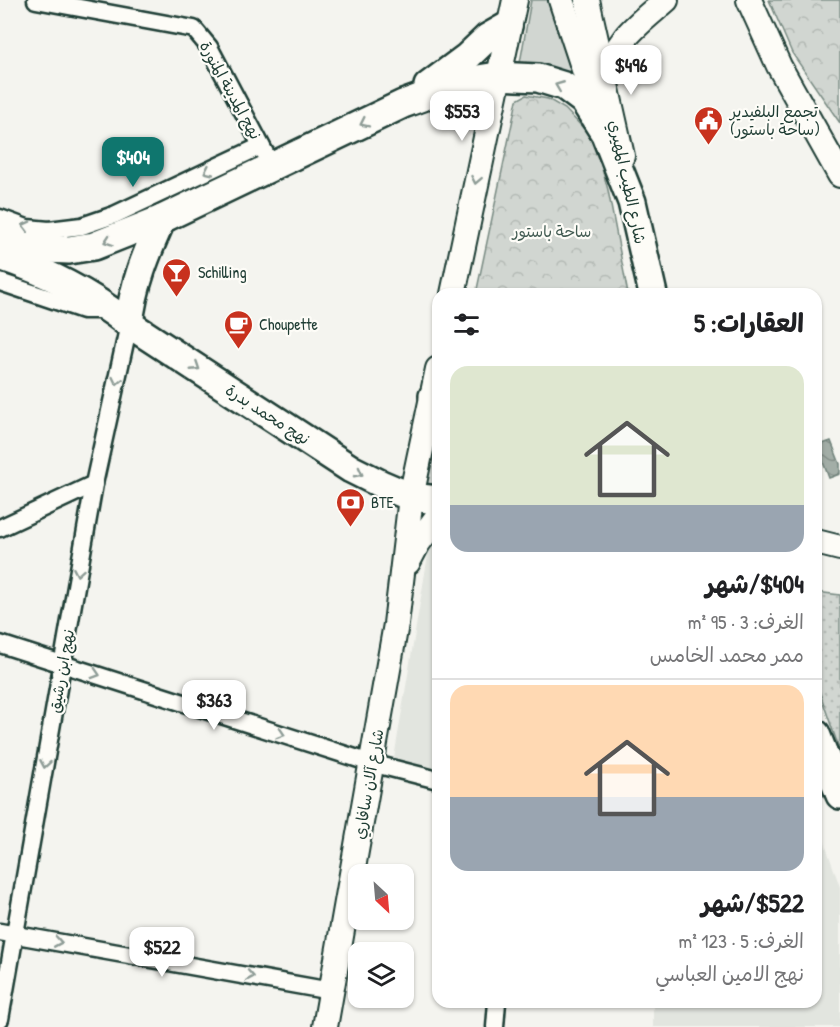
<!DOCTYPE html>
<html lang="ar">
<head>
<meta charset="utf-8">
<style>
  body { margin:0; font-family:"Patrick Hand","Playpen Sans Arabic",sans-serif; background:#f6f6f6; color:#202124; direction:rtl; height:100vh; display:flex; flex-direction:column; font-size:22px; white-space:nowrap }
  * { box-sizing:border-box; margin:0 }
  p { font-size:20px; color:#757577 }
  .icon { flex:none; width:33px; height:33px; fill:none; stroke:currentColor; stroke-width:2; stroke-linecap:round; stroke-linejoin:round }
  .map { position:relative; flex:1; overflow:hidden; direction:ltr }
  .drawer { position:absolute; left:432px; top:288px; width:390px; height:720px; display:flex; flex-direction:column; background:#fff; border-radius:18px; box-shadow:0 2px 4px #0004; direction:rtl }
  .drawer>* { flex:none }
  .needle { width:39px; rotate:154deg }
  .buttons { position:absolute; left:348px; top:864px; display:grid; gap:12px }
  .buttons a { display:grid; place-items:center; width:66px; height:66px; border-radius:12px; background:#fff; box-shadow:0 2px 4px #0004; font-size:30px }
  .price { position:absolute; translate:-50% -51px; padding:0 14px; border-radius:12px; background:#fff; color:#222; font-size:20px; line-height:39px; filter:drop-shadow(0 2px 3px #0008) }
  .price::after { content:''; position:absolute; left:50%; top:36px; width:18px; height:14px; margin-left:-9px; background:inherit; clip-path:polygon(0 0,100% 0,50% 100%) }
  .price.active { background:#0f766e; color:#fff }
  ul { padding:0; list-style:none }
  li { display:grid; align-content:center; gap:12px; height:318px; padding:0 18px }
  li+li { border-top:2px solid #e0e0e0 }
  li span { display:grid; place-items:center; height:186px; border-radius:18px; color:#555 }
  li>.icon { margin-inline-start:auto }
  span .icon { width:108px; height:108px; fill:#fffc; stroke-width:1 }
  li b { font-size:26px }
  h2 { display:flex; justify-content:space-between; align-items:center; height:72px; padding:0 18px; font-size:26px }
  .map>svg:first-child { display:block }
</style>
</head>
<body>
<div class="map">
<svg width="840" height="1027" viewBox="0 0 840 1027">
  <defs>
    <pattern id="park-crowns" width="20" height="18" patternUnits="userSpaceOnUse" patternTransform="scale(1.5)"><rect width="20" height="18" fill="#d1d6d1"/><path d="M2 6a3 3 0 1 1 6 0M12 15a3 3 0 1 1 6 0" fill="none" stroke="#b3b9b4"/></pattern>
    <pattern id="garden-dots" width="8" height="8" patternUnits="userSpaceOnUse" patternTransform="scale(1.5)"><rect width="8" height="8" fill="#d1d6d1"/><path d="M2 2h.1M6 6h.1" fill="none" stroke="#b3b9b4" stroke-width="1.8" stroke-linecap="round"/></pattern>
    <pattern id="water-waves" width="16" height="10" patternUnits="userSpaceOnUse" patternTransform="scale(1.5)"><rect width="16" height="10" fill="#a3aea7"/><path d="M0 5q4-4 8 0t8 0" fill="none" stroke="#848f89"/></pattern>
  </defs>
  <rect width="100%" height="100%" fill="#f4f4ef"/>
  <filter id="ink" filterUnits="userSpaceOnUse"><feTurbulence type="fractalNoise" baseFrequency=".0167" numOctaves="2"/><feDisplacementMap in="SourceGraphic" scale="12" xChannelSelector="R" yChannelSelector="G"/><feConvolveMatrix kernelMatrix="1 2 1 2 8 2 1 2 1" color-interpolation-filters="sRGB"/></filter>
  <g filter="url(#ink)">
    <g fill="#e2e5df">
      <path d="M438 538V770L394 758 429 549Z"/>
      <path d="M816 818 840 887V1027H653V1002H816Z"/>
    </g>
    <g fill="#d1d6d1" stroke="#788a82" stroke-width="1.5">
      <path d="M531 0H553L585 86C563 70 547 66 520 63Z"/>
      <path d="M434 417 438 430V486L420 484Z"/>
    </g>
    <g fill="url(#park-crowns)" stroke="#788a82" stroke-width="1.5">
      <path d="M769 0H840V123L792 53Z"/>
      <path d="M526 95 548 99 565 109 588 133 597 151 608 190 628 294H476L517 100Z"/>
    </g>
    <path fill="url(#garden-dots)" stroke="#788a82" stroke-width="1.5" d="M816 592 840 595V751L816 682Z"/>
    <path fill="url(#water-waves)" stroke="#6e8179" stroke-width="1.5" d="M831 441 840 464V474L829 478 817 446Z"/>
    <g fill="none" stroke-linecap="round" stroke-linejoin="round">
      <defs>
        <g id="street">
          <path d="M36 0 194 29 209 47 273 168"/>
          <path d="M0 218 27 228 49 230 82 226 114 215 261 146"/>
          <path d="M0 282 83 310H108"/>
          <path d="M0 528 94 484"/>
          <path d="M0 644 371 763 438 780"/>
          <path d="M0 932 331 991"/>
          <path d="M0 1019 94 484 129 324"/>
          <path d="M495 1027 497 1002"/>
        </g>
        <g id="secondary">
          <path d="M561 0 599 115"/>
          <path d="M587 0 622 156"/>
          <path d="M749 0 779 66 840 175"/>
          <path d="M605 78C619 36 634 28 666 0"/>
          <path d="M453 294 515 0"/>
          <path d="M816 542 840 548"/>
          <path d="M408 562 418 543 438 516"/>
          <path d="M325 1027 396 624 411 497 438 369"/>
        </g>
        <g id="primary">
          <path d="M428 86 467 57 487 38 508 26"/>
          <path d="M0 236 46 249 69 250 94 246 162 219 403 104 466 81 497 76 538 78 564 86 584 101 605 134 632 202 653 294"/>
          <path d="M0 256C49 273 88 292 129 324L351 469 383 485 411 497 438 500"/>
          <path d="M129 324C133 286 146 254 162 219"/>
          <path d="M433 396 438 410"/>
          <path d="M816 734 840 795"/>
        </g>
      </defs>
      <use href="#street" stroke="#1f3d34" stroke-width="21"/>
      <use href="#secondary" stroke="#1f3d34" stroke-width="28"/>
      <use href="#primary" stroke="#1f3d34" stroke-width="32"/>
      <use href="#street" stroke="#fdfcf7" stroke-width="16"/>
      <use href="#secondary" stroke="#fdfcf7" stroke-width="24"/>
      <use href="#primary" stroke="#fdfcf7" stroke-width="27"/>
    </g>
    <defs><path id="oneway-chevron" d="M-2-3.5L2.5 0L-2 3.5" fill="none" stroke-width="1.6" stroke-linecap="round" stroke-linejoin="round" transform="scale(1.5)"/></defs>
    <g stroke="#8e9c96">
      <use href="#oneway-chevron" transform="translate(559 86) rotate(-158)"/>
      <use href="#oneway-chevron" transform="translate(364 123) rotate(154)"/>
      <use href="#oneway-chevron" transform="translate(208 171) rotate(155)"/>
      <use href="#oneway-chevron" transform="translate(476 180) rotate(101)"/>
      <use href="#oneway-chevron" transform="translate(26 226) rotate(-166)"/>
      <use href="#oneway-chevron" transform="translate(108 241) rotate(161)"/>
      <use href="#oneway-chevron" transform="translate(196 367) rotate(33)"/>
      <use href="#oneway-chevron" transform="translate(117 381) rotate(102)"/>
      <use href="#oneway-chevron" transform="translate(359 473) rotate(28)"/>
      <use href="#oneway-chevron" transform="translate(78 572) rotate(100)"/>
      <use href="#oneway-chevron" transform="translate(96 674) rotate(18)"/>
      <use href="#oneway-chevron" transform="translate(281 734) rotate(18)"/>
      <use href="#oneway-chevron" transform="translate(45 764) rotate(100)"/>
      <use href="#oneway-chevron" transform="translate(58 942) rotate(10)"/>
      <use href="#oneway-chevron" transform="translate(250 976) rotate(10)"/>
    </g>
  </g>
  <defs>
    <symbol id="civic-pin" viewBox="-11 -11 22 30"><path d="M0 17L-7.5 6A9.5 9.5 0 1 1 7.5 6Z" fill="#c8321e" stroke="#fdfcf7"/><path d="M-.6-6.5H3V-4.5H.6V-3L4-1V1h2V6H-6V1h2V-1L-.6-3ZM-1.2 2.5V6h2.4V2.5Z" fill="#fff"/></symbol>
    <symbol id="bar-pin" viewBox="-11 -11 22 30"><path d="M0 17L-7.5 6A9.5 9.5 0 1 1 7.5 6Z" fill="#c8321e" stroke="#fdfcf7"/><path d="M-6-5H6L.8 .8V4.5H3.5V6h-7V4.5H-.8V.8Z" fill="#fff"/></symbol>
    <symbol id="cafe-pin" viewBox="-11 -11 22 30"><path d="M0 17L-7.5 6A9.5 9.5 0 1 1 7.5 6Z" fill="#c8321e" stroke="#fdfcf7"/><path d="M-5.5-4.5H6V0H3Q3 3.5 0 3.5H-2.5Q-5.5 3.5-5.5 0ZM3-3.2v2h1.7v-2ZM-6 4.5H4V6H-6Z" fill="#fff"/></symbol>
    <symbol id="bank-pin" viewBox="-11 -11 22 30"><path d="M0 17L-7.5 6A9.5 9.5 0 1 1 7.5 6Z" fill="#c8321e" stroke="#fdfcf7"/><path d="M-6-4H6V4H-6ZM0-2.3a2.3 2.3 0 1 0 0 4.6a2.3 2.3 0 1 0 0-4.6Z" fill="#fff"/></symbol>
  </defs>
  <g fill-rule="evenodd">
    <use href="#civic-pin" x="692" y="104" width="33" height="45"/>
    <use href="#bar-pin" x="160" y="256" width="33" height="45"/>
    <use href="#cafe-pin" x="222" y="308" width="33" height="45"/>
    <use href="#bank-pin" x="334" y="486" width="33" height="45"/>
  </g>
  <g text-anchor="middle" stroke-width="4.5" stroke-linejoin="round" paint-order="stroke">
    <g font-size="16" fill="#1f3d34" stroke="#fdfcf7">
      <text transform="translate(231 90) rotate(61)" y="6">نهج المدينة المنورة</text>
      <text transform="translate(628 182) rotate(78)" y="6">شارع الطيب المهيري</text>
      <text transform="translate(268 414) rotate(33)" y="6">نهج محمد بدرة</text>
      <text transform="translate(61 671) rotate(-80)" y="6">نهج ابن رشيق</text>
      <text transform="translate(368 784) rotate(-80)" y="6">شارع آلان سافاري</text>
    </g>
    <g font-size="16" fill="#1f3d34" stroke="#fdfcf7" text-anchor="start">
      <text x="730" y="117">تجمع البلفيدير<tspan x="730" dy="18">(ساحة باستور)</tspan></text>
      <text x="198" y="278">Schilling</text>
      <text x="259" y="330">Choupette</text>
      <text x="371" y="508">BTE</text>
    </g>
    <g font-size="16" fill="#435c53" stroke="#fdfcf7">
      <text x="552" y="237">ساحة باستور</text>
    </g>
  </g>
</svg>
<div class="buttons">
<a><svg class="needle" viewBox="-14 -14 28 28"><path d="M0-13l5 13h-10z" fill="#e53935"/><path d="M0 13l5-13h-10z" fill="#757577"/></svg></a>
<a><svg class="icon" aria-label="layers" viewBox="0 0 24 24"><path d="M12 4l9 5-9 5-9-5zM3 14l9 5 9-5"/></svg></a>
</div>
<b class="price" style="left:631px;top:96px">$496</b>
<b class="price" style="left:462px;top:142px">$553</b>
<b class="price active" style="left:133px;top:188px">$404</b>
<b class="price" style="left:214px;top:731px">$363</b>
<b class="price" style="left:162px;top:978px">$522</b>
<section class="drawer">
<h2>العقارات: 5<svg class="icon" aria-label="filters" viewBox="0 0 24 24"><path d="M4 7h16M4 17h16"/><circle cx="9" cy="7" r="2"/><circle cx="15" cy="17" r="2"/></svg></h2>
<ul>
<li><span style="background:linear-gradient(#dfe7d0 75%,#9aa5b1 0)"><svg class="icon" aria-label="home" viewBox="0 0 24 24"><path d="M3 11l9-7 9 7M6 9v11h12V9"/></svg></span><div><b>$404/شهر</b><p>الغرف: 3 · 95 m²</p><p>ممر محمد الخامس</p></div></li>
<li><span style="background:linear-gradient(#ffd9b3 60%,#9aa5b1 0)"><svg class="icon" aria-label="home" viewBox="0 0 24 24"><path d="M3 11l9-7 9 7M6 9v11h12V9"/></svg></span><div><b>$522/شهر</b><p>الغرف: 5 · 123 m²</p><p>نهج الامين العباسي</p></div></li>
</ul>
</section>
</div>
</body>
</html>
